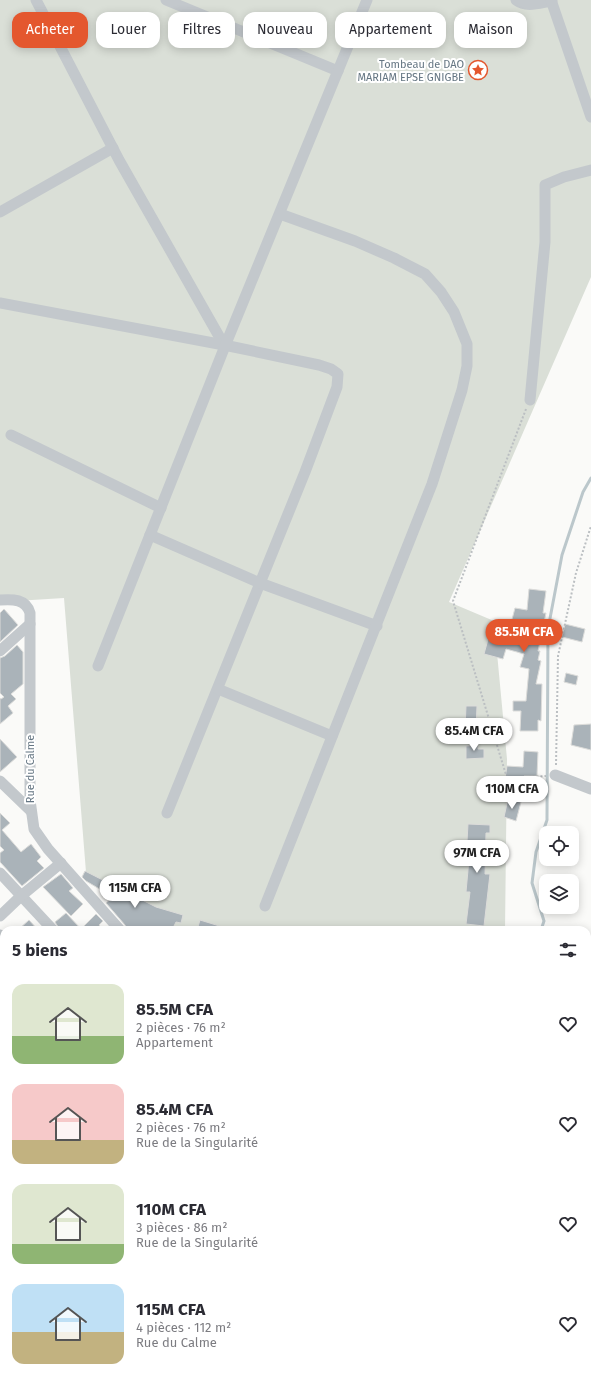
<!DOCTYPE html>
<html lang="fr">
<head>
<meta charset="utf-8">
<style>
  body { margin:0; font-family:"Fira Sans",sans-serif; background:#f2f2f3; color:#2b2b33; height:100vh; display:flex; flex-direction:column; font-size:15px; white-space:nowrap }
  * { box-sizing:border-box; margin:0 }
  p { font-size:13px; color:#7c7c81 }
  .icon { flex:none; width:22px; height:22px; fill:none; stroke:currentColor; stroke-width:2; stroke-linecap:round; stroke-linejoin:round }
  .map { position:relative; flex:1; overflow:hidden }
  .side { position:absolute; left:0px; top:926px; width:591px; height:456px; display:flex; flex-direction:column; background:#fff; border-radius:12px 12px 0 0; box-shadow:0 2px 10px #0003 }
  .side>* { flex:none }
  .hud { position:absolute; left:12px; top:12px; width:567px; height:36px; display:flex; gap:8px }
  .tools { position:absolute; left:539px; top:826px; display:grid; gap:8px }
  .tools a { display:grid; place-items:center; width:40px; height:40px; border-radius:8px; background:#fff; box-shadow:0 2px 10px #0003; font-size:20px }
  .price { position:absolute; translate:-50% -34px; padding:0 9px; border-radius:14px; background:#fff; color:#222; font-size:13px; line-height:26px; filter:drop-shadow(0 1px 2px #0008) }
  .price::after { content:''; position:absolute; left:50%; top:24px; width:12px; height:9px; margin-left:-6px; background:inherit; clip-path:polygon(0 0,100% 0,50% 100%) }
  .price.selected { background:#e4572e; color:#fff }
  ul { padding:0; list-style:none }
  li { display:flex; align-items:center; gap:12px; height:100px; padding:0 12px }
  li span { display:grid; place-items:center; flex:none; width:112px; height:80px; border-radius:12px; color:#555 }
  li>.icon { margin-inline-start:auto }
  span .icon { width:48px; height:48px; fill:#fffc; stroke-width:1 }
  li b { font-size:17px }
  h2 { display:flex; justify-content:space-between; align-items:center; height:48px; padding:0 12px; font-size:17px }
  .pill { padding:0 14px; border-radius:12px; background:#fff; box-shadow:0 2px 10px #0003; font-size:14px; line-height:36px }
  .pill.selected { background:#e4572e; color:#fff }
  .map>svg:first-child { display:block }
</style>
</head>
<body>
<div class="map">
<svg width="591" height="1382" viewBox="0 0 591 1382">
  <rect width="100%" height="100%" fill="#fafaf8"/>
  <path fill="#dadfd7" d="M0 0H591V277L449 602 494 621 507 759 505 930H143L86 872 64 598 0 602Z"/>
  <g fill="none" stroke-linecap="round" stroke-linejoin="round">
    <path stroke="#bbc7cb" stroke-width="3" d="M541 930 544 921 532 883 536 852 547 820 548 629 562 555 583 492 591 478"/>
  </g>
  <g fill="#aab3b9" stroke="#dcdcda">
    <path d="M529 589 546 591 543 613H546L538 651H540L538 660 541 661 536 684H542L541 721 538 720V731H520L521 711H513V701H526L529 669 520 667 524 654 506 649 503 659 484 654 490 632 494 633 496 624 510 627 515 608 527 610Z"/>
    <path d="M4 609 18 625 0 642V613Z"/>
    <path d="M565 624 585 629 582 642 562 637Z"/>
    <path d="M17 645 23 652V684L11 694 16 699 8 706 13 713 0 724V698L1 699 4 697 0 693V658L5 656Z"/>
    <path d="M566 673 578 676 576 685 564 682Z"/>
    <path d="M466 706H477L476 730 465 729Z"/>
    <path d="M591 724V750L571 745 574 725Z"/>
    <path d="M0 739 17 757 0 772Z"/>
    <path d="M478 745V749H484V758L466 759V746Z"/>
    <path d="M524 751 538 752 537 776H524V786L504 785 507 766 523 767Z"/>
    <path d="M508 799 521 802 516 821 504 817Z"/>
    <path d="M0 813 10 823 2 830 21 852 31 844 41 857 37 861 44 868 22 886 0 862V853L4 850 0 846Z"/>
    <path d="M468 824 490 825V833H486L485 874H490L484 926 466 924 470 892H466L469 859H466Z"/>
    <path d="M85 871 156 907 183 915 181 923 176 922 172 930H127L125 925 106 903 113 897 86 881 82 877Z"/>
    <path d="M61 874 73 888 69 891 83 904 71 916 43 887Z"/>
    <path d="M66 913 81 929 96 914 103 921 99 925 103 930H60L55 922Z"/>
    <path d="M29 920 38 930H18Z"/>
    <path d="M200 920 226 928V930H197Z"/>
  </g>
  <g fill="none" stroke-linecap="round" stroke-linejoin="round">
    <g stroke="#bbbfc2" stroke-width="2" stroke-dasharray="2 2" stroke-linecap="butt">
      <path d="M526 409 453 601 507 778 546 776"/>
      <path d="M556 765 558 656 576 573 591 526"/>
    </g>
    <g stroke="#c3c8cc" stroke-width="11">
      <path d="M36 0 119 160 224 345"/>
      <path d="M166 0 338 71"/>
      <path d="M516 0C527 8 539 3 552 1"/>
      <path d="M551 0 591 117"/>
      <path d="M0 212 113 148"/>
      <path d="M0 303 224 345 319 365 331 369 338 374 337 387 305 472 167 813"/>
      <path d="M530 400 545 242V185L564 177 591 170"/>
      <path d="M11 435 161 508"/>
      <path d="M150 535 260 583 377 626"/>
      <path d="M0 600C13 599 26 599 30 613V800L34 829 48 849 120 930"/>
      <path d="M0 651 30 624"/>
      <path d="M98 666 225 346 367 0"/>
      <path d="M218 689 332 736"/>
      <path d="M555 775 591 789"/>
      <path d="M0 781 31 811"/>
      <path d="M0 873 53 930"/>
      <path d="M265 906 432 484 462 390 467 366V344L454 312 441 292 425 274 394 258 355 241 280 214"/>
      <path d="M0 916 21 896 61 863"/>
      <path d="M0 935 4 940"/>
      <path d="M0 1034 4 1039"/>
      <path d="M0 1200 4 1198"/>
      <path d="M587 1246 591 1247"/>
      <path d="M587 1290 591 1291"/>
      <path d="M0 1296 4 1304"/>
      <path d="M587 1363 591 1361"/>
      <path d="M0 1366V1365"/>
      <path d="M67 1382 72 1378"/>
      <path d="M157 1382 161 1378"/>
      <path d="M357 1382 359 1378"/>
      <path d="M551 1382 558 1378"/>
    </g>
  </g>
  <defs>
    <symbol id="sight-ring" viewBox="-11 -11 22 22"><circle r="9.5" fill="#fff" stroke="#e4572e" stroke-width="1.5"/><path d="M0-6L1.8-2.2L6-1.7L2.9 1.2L3.7 5.4L0 3.3L-3.7 5.4L-2.9 1.2L-6-1.7L-1.8-2.2Z" fill="#e4572e"/></symbol>
  </defs>
  <g fill-rule="evenodd">
    <use href="#sight-ring" x="467" y="59" width="22" height="22"/>
  </g>
  <g text-anchor="middle" stroke-width="4" stroke-linejoin="round" paint-order="stroke">
    <g font-size="11" fill="#657683" stroke="#fff" text-anchor="end">
      <text x="464" y="68">Tombeau de DAO<tspan x="464" dy="13">MARIAM EPSE GNIGBE</tspan></text>
    </g>
    <g font-size="11" fill="#657683" stroke="#fff">
      <text transform="translate(30 769) rotate(-90)" y="4">Rue du Calme</text>
    </g>
  </g>
</svg>
<div class="tools">
<a><svg class="icon" aria-label="locate" viewBox="0 0 24 24"><circle cx="12" cy="12" r="6"/><path d="M12 2v4M12 18v4M2 12h4M18 12h4"/></svg></a>
<a><svg class="icon" aria-label="layers" viewBox="0 0 24 24"><path d="M12 4l9 5-9 5-9-5zM3 14l9 5 9-5"/></svg></a>
</div>
<b class="price selected" style="left:524px;top:653px">85.5M CFA</b>
<b class="price" style="left:474px;top:752px">85.4M CFA</b>
<b class="price" style="left:512px;top:810px">110M CFA</b>
<b class="price" style="left:477px;top:874px">97M CFA</b>
<b class="price" style="left:135px;top:909px">115M CFA</b>
<div class="hud">
<a class="pill selected">Acheter</a>
<a class="pill">Louer</a>
<a class="pill">Filtres</a>
<a class="pill">Nouveau</a>
<a class="pill">Appartement</a>
<a class="pill">Maison</a>
</div>
<section class="side">
<h2>5 biens<svg class="icon" aria-label="filters" viewBox="0 0 24 24"><path d="M4 7h16M4 17h16"/><circle cx="9" cy="7" r="2"/><circle cx="15" cy="17" r="2"/></svg></h2>
<ul>
<li><span style="background:linear-gradient(#dfe7d0 65%,#8fb573 0)"><svg class="icon" aria-label="home" viewBox="0 0 24 24"><path d="M3 11l9-7 9 7M6 9v11h12V9"/></svg></span><div><b>85.5M CFA</b><p>2 pièces · 76 m²</p><p>Appartement</p></div><svg class="icon" aria-label="heart" viewBox="0 0 24 24"><path d="M12 20l-8-8c-3-5 5-10 8-4 3-6 11-1 8 4z"/></svg></li>
<li><span style="background:linear-gradient(#f6c9c9 70%,#c2b280 0)"><svg class="icon" aria-label="home" viewBox="0 0 24 24"><path d="M3 11l9-7 9 7M6 9v11h12V9"/></svg></span><div><b>85.4M CFA</b><p>2 pièces · 76 m²</p><p>Rue de la Singularité</p></div><svg class="icon" aria-label="heart" viewBox="0 0 24 24"><path d="M12 20l-8-8c-3-5 5-10 8-4 3-6 11-1 8 4z"/></svg></li>
<li><span style="background:linear-gradient(#dfe7d0 75%,#8fb573 0)"><svg class="icon" aria-label="home" viewBox="0 0 24 24"><path d="M3 11l9-7 9 7M6 9v11h12V9"/></svg></span><div><b>110M CFA</b><p>3 pièces · 86 m²</p><p>Rue de la Singularité</p></div><svg class="icon" aria-label="heart" viewBox="0 0 24 24"><path d="M12 20l-8-8c-3-5 5-10 8-4 3-6 11-1 8 4z"/></svg></li>
<li><span style="background:linear-gradient(#bfe0f5 60%,#c2b280 0)"><svg class="icon" aria-label="home" viewBox="0 0 24 24"><path d="M3 11l9-7 9 7M6 9v11h12V9"/></svg></span><div><b>115M CFA</b><p>4 pièces · 112 m²</p><p>Rue du Calme</p></div><svg class="icon" aria-label="heart" viewBox="0 0 24 24"><path d="M12 20l-8-8c-3-5 5-10 8-4 3-6 11-1 8 4z"/></svg></li>
</ul>
</section>
</div>
</body>
</html>
